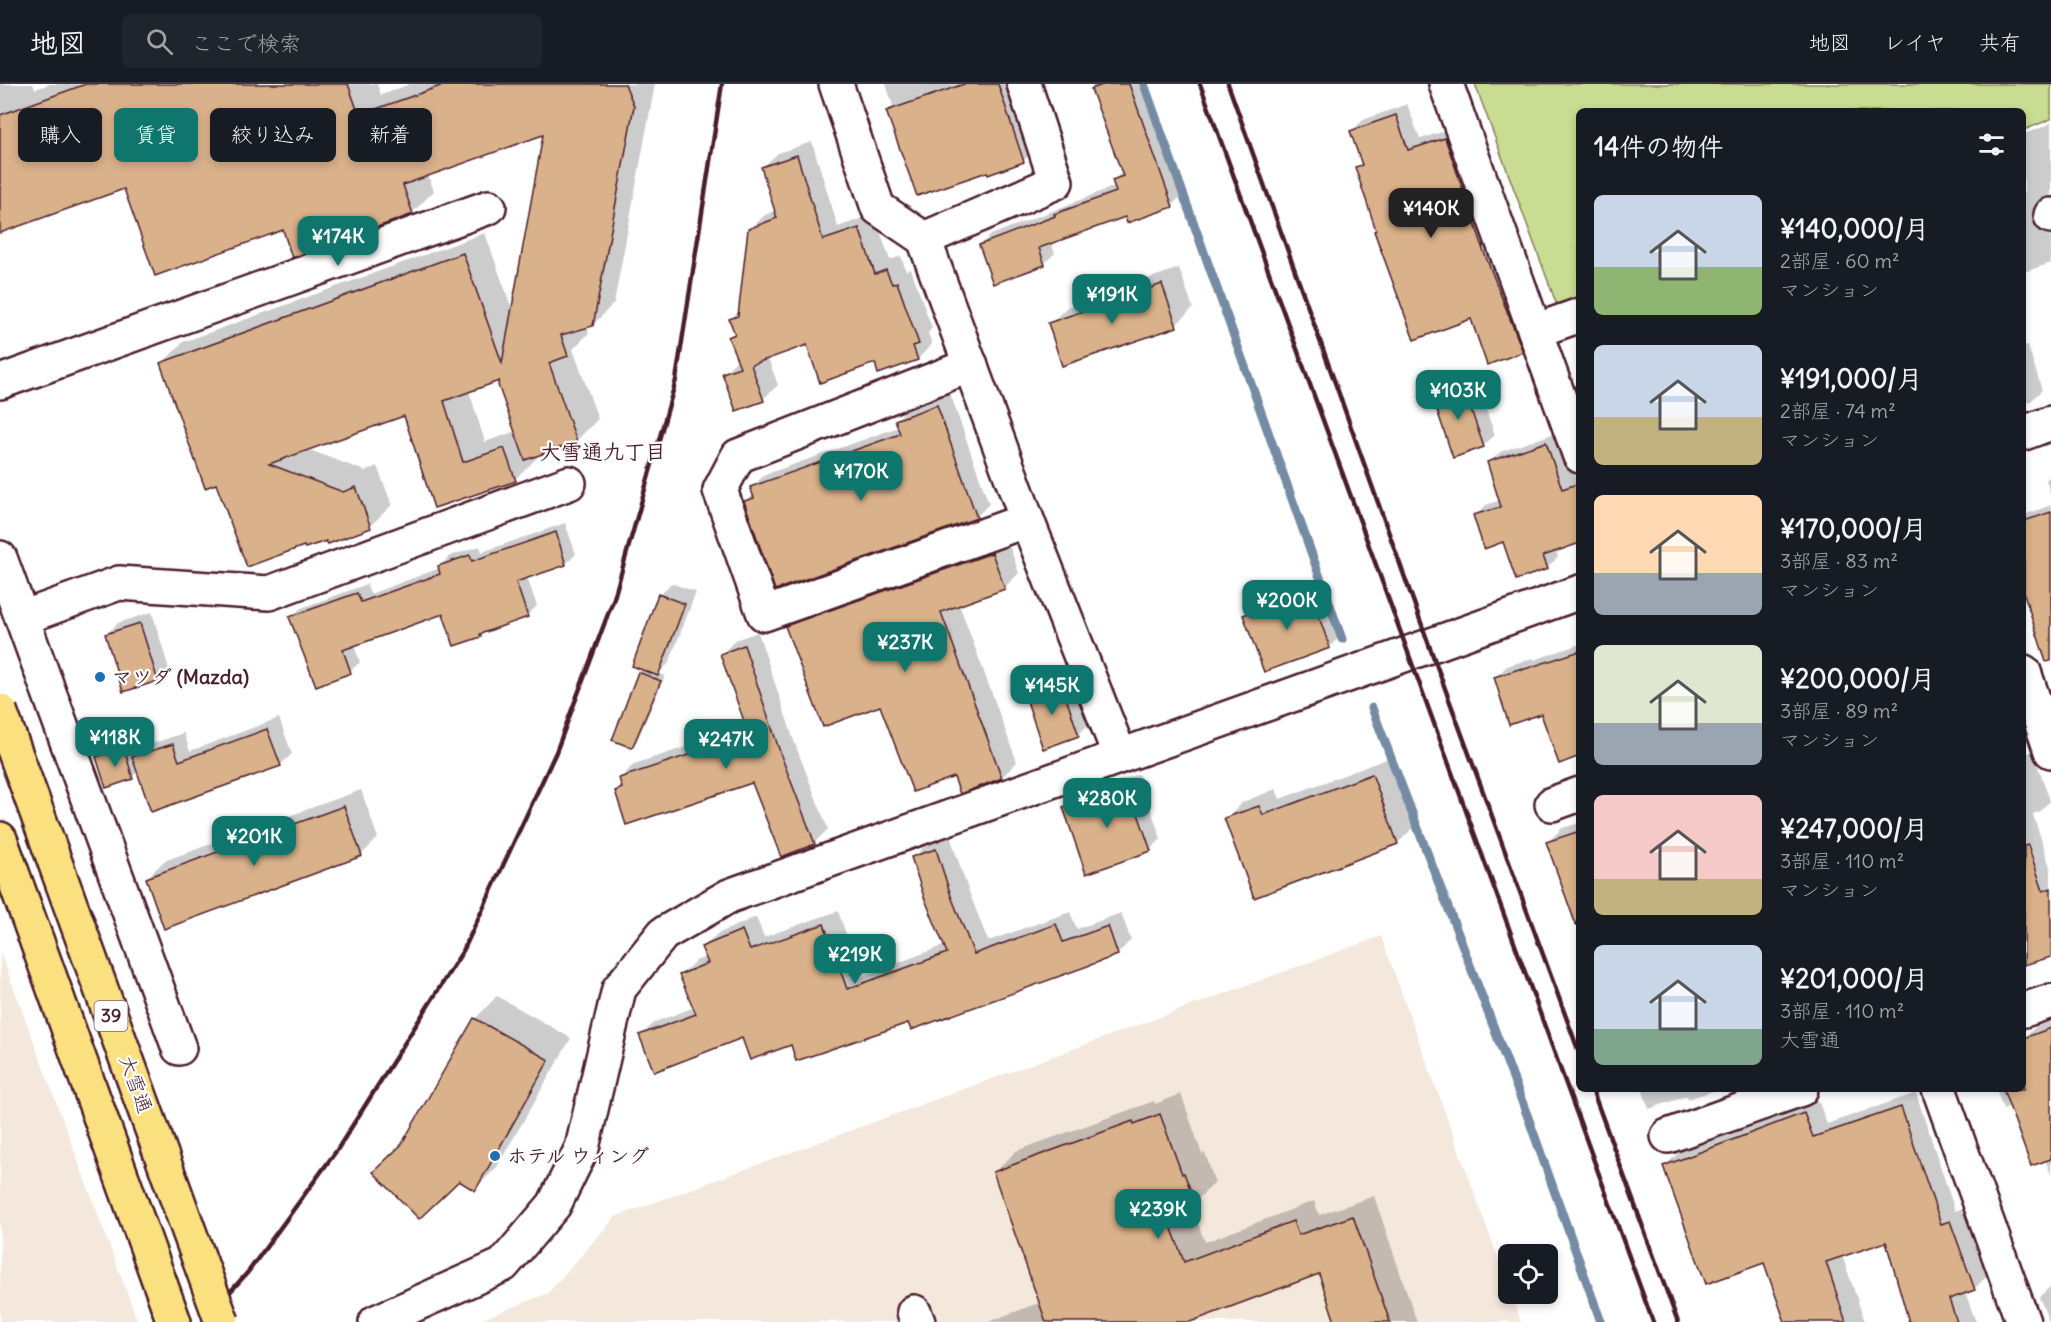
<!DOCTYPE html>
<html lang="ja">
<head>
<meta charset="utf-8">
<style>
  body { margin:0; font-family:Delius,"Klee One",sans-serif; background:#20242c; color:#f1f3f6; height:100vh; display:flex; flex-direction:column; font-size:22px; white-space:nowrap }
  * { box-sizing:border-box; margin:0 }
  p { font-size:20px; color:#9ea1a6 }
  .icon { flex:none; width:33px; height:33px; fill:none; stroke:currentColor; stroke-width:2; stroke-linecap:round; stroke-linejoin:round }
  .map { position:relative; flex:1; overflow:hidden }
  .panel { position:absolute; left:1576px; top:24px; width:450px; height:984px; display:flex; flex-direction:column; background:#171b24; border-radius:9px; box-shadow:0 3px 9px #0003 }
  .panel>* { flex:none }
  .banner { position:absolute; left:18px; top:24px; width:570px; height:54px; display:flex; gap:12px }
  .controls { position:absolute; left:1498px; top:1160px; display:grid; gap:12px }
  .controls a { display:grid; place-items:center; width:60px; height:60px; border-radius:9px; background:#171b24; box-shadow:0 3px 9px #0003; font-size:30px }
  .price { position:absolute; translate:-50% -51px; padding:0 14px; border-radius:12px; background:#0f766e; color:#fff; font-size:20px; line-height:39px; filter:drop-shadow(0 2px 3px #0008) }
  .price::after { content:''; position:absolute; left:50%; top:36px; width:18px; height:14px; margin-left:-9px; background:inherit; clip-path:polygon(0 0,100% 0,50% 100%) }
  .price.current { background:#222; color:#fff }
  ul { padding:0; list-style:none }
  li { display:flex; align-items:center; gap:18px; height:150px; padding:0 18px }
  li span { display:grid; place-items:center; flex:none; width:168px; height:120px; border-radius:9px; color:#555 }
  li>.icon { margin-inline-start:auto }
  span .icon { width:72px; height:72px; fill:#fffc; stroke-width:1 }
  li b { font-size:26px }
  h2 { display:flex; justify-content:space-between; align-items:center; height:72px; padding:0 18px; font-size:26px }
  .tag { padding:0 21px; border-radius:9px; background:#171b24; box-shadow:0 3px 9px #0003; font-size:21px; line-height:54px }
  .tag.current { background:#0f766e; color:#fff }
  header { display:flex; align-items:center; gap:36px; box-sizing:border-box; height:84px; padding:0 30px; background:#171b24; border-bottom:2px solid #363941 }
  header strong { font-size:28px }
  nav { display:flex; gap:33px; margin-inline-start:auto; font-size:21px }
  .search { width:420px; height:54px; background:#20242c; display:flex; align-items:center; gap:15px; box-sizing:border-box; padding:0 21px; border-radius:9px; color:#9ea1a6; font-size:22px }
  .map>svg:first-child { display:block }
</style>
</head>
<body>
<header>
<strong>地図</strong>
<div class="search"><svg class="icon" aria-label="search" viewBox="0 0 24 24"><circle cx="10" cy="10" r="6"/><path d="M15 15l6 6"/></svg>ここで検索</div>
<nav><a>地図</a><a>レイヤ</a><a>共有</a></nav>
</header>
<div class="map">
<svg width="2051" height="1238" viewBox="0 0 2051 1238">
  <rect width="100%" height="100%" fill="#fff"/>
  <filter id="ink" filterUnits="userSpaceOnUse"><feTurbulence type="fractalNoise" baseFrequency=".0167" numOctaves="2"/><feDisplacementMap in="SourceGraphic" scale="12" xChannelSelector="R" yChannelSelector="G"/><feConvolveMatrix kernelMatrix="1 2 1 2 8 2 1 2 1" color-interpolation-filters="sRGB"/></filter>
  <g filter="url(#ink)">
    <g fill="#f4e8dc">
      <path d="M1381 852 1509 1204V1209H1511L1521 1238H475L548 1209 615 1133Z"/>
      <path d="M0 867 138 1238H0Z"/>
    </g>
    <path fill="#c9dd92" stroke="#8a7e5e" stroke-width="1.5" d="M1475 0H2051V35L2024 46V27H1580L1579 216 1558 224Z"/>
    <g fill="#0003" fill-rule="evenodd">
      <path d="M0 0H33L35 5 50 0H377L381 11 410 0H655L614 219 593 241 587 242 589 249 573 265 598 335 576 357 536 371 537 374 515 395 435 422 405 330 307 365 365 387 377 382 392 421 370 442 217 398 162 280 183 258 485 149 513 228 545 48 428 91 434 107 412 129 284 144 124 103 0 148ZM501 295 516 347 485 358 469 307Z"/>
      <path d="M886 0H1013L1034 65 1023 77 888 28 893 22Z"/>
      <path d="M1091 0H1142L1182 111 1172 121 1126 131 1050 158 1055 169 1044 180 980 161 991 151 1115 102 1113 97 1123 87Z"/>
      <path d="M1407 20 1420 55 1457 43 1533 256 1522 267 1472 233 1377 146 1357 84 1363 78 1352 47 1363 36Z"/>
      <path d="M2051 38V111L2044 113 2043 121 2051 136V179L2024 188V50L2048 41Z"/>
      <path d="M812 58 838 143 874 130 890 176 901 172 906 187 911 185 932 244 928 249 932 260 918 275 879 288 875 277 808 259 768 274 778 301 763 315 723 290 738 275 730 253 736 248 731 235 740 226 750 145 765 131 776 126 763 83 778 69Z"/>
      <path d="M1179 184 1193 224 1176 241 1050 240 1067 223Z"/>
      <path d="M2028 262 2042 306 2031 317 2024 319V263Z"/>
      <path d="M1473 290 1495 351 1483 362 1433 312 1445 300Z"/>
      <path d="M950 309 989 420 976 433 746 418 754 410 752 404 764 391 899 343 896 336 909 323Z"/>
      <path d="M1561 347 1580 405 1556 466 1558 473 1547 484 1504 456 1475 432 1486 421 1501 416 1489 379 1500 368Z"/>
      <path d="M2051 391V412L2046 396Z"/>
      <path d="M2051 421V575L2037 545 2024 507V431Z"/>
      <path d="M565 439 576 470 566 480 527 493 537 522 527 531 486 547 480 552 444 528 354 561 360 578 350 587 291 533 301 524 367 500 370 510 440 484V482L450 472 480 462 482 468Z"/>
      <path d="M1007 455 1019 489 1004 504 959 520 1017 678 1002 693 955 692 881 620 787 543 802 527Z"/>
      <path d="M1321 496 1341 551 1330 563 1265 586 1245 531 1256 520Z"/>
      <path d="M671 499 696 508 669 579 659 589 665 592 637 657 632 662 639 589 643 585 634 581 660 511Z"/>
      <path d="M152 528 169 585 158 596 107 550 118 539Z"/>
      <path d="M758 548 795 660 828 745 814 759 753 698 617 707 623 701 621 694 634 680 747 643 722 570 735 556Z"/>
      <path d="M1580 560V671L1542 628 1496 593 1507 582 1533 574 1534 576Z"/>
      <path d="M1072 588 1089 640 1078 651 1027 611 1039 600Z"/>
      <path d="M279 634 292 670 280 681 138 687 132 693 98 674 103 668 129 660 133 674 145 662 184 649 190 667Z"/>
      <path d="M2033 667 2050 717 2039 728 2033 730 2051 786V871L2024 880V671Z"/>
      <path d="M1389 674 1415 742 1398 759 1255 812 1226 735 1243 718 1276 705 1280 715Z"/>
      <path d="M1139 690 1161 755 1150 766 1065 724 1076 712Z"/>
      <path d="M361 706 378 754 361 771 147 794 164 777Z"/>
      <path d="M1580 739V805L1564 810 1548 758 1562 744Z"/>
      <path d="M950 752 965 797 988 857 1070 828 1077 845 1121 829 1131 856 1117 870 909 937 792 959 743 952H641L655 938 695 923 681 891 695 877 706 873 703 864 717 850 756 833 764 853 838 827 861 893 945 861 913 774 927 760Z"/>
      <path d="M497 912 571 954 497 1083 475 1105 404 1060 475 935Z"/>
      <path d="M2051 937V1091L2045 1075 2011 1022 2003 1025 1996 1005H2024V954L2035 943Z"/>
      <path d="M1642 1005H1719L1688 1015 1687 1012 1649 1025Z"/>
      <path d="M1916 1009 1955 1127 1964 1124 1988 1191 1974 1205 1965 1208 1976 1238H1906L1910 1237 1887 1156 1842 1171 1865 1238H1787L1765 1177 1665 1082 1679 1068 1818 1016 1827 1040Z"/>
      <path d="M1181 1010 1202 1070 1205 1069 1215 1099 1191 1121 1205 1158 1314 1117 1319 1131 1374 1112 1417 1238H1336L1320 1189 1185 1238H988L1041 1218 995 1088 1016 1067 1154 1017 1155 1020Z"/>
      <path d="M2051 1202V1238H2049L2039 1213Z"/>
    </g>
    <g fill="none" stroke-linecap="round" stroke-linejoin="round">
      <g stroke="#758ba3" stroke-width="9">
        <path d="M1144 0 1342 555"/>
        <path d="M1372 624 1529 1036 1601 1238"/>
      </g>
    </g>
    <g fill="#d9b18a" stroke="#4a1f2b" stroke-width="1.5">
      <path d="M86 0H348L359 31 446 0H625L634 22 593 242 561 251 568 272 549 279 577 358 525 376 498 301 499 297 444 317 463 378 504 364 516 397 434 424 404 332 269 380 343 408 356 403 371 444 328 460 326 457 305 464 304 462 247 483 216 400 205 404 160 279 463 169 502 279 543 51 403 101 413 130 292 174 283 146 155 192 124 105 0 149V31Z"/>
      <path d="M964 0H998L1024 78 988 91 987 88 917 112 886 27Z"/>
      <path d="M1105 0H1129L1173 123 1127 139 1125 133 1039 164 1045 181 993 200 979 161 1055 132 1054 130 1116 108 1112 96 1123 92 1091 5Z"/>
      <path d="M1396 31 1408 66 1445 54 1483 163H1482L1523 268 1487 281 1471 235 1414 256 1374 147 1376 146 1355 83 1362 81 1350 47Z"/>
      <path d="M797 71 823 156 859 144 875 190 886 186 892 200 897 198 919 260 913 262 918 276 878 290 875 279 820 299 807 261 751 281 764 317 736 327 722 289 740 283 728 253 735 250 729 235 738 232 748 145 777 134 761 83Z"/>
      <path d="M1162 200 1177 243 1062 282 1048 239Z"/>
      <path d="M1462 300 1484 363 1453 374 1432 311Z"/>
      <path d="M937 321 977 434 775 506 744 417 754 414 750 403 900 350 895 336Z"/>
      <path d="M1546 358 1562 405 1580 399V459L1543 472 1548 485 1516 496 1503 458 1484 465 1473 431 1501 423 1487 378Z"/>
      <path d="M2051 428V577L2046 578 2024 510V437Z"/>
      <path d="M556 448 566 481 516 498 528 533 480 550 481 553 454 562 443 530 343 566 351 589 316 602 289 533 357 509 361 518 440 490 438 482 470 471 472 477Z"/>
      <path d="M992 469 1005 505 941 528 1002 694 960 710 954 693 913 708 880 622 823 643 785 542Z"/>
      <path d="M1310 507 1330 564 1264 588 1243 531Z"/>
      <path d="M658 510 685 520 658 592 632 582Z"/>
      <path d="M140 539 158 597 123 608 105 550Z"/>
      <path d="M744 561 782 674 815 760 781 773 752 699 626 741 615 707 622 704 619 694 749 651 720 570Z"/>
      <path d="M1580 567V672L1559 680 1541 630 1509 641 1494 593 1522 584V586Z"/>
      <path d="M638 588 661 597 632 664 612 656Z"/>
      <path d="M1061 599 1079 652 1043 665 1025 611Z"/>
      <path d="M267 645 281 682 151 728 132 673 173 660 179 677Z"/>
      <path d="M124 664 133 695 106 704 96 673Z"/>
      <path d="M1372 690 1398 760 1254 814 1224 734 1259 722 1263 731Z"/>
      <path d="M1128 701 1151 767 1086 790 1063 723Z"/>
      <path d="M344 722 362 772 164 845 146 794Z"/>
      <path d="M1580 747V840L1576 841 1546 758Z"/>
      <path d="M2028 761 2043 807 2051 804V873L2024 881V762Z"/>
      <path d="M936 765 951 812 974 870 1056 840 1063 858 1108 842 1118 871 911 946 908 939 796 977 791 961 750 976 742 954 654 988 639 951 696 930 679 891 708 879 701 863 742 846 750 866 824 840 847 905 947 869 924 813 911 773Z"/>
      <path d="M474 934 549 976 475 1107 459 1097 419 1135 373 1088 401 1061Z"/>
      <path d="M2051 944V1075L2031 1082 2003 1005H2024V954Z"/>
      <path d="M1901 1023 1941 1140 1950 1137 1975 1206 1949 1215 1957 1238H1909L1886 1158 1826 1178 1846 1238H1785L1764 1179 1706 1200 1663 1082 1804 1029 1813 1053Z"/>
      <path d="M1160 1030 1182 1090 1184 1089 1196 1121 1167 1131 1184 1178 1293 1137 1298 1151 1353 1132 1390 1238H1335L1319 1190 1190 1238H1046L993 1088 1133 1037 1134 1040Z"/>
    </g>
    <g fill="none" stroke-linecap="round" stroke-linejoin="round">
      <defs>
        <g id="minor">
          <path d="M836 0 878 124 924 155 1027 436 1120 672"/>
          <path d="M1446 0 1535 247 1580 231"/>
          <path d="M2051 131V132"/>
          <path d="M924 155 1056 98 1024 0"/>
          <path d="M1535 247 1580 372"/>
          <path d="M971 281 738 372 720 406 764 530 1027 436"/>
          <path d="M0 298 489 123"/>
          <path d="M2024 349 2051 339"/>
          <path d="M0 474 179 964"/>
          <path d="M22 534 119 499 269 509 569 399"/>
          <path d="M2024 588 2051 667"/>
          <path d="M1552 720 1580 710"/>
          <path d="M2024 926 2051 917"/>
          <path d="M1939 1005 2023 1238"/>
          <path d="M1668 1052 1801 1005"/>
          <path d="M914 1228 918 1238"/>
          <path d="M376 1238 503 1181 554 1121 582 1064 619 905 663 850 729 812 1580 508"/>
        </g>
        <path id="highway" d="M0 755 174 1238"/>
      </defs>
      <use href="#minor" stroke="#4a1f2b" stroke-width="38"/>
      <use href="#highway" stroke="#4a1f2b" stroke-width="38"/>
      <use href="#minor" stroke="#fff" stroke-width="33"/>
      <use href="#highway" stroke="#fbe080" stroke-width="33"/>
      <g stroke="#4a1f2b" stroke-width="4.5">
        <path d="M1200 0 1653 1238"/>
        <path d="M1228 0 1429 561 1580 971"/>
        <path d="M1592 1005 1678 1238"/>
        <path d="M203 1238 248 1188 337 1066 464 865 556 668 614 514 676 296 722 0"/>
      </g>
      <defs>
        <path id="highway-bridge" d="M0 627 222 1238"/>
      </defs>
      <use href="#highway-bridge" stroke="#4a1f2b" stroke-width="38" stroke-linecap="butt"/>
      <use href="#highway-bridge" stroke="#fbe080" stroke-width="33"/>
    </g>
  </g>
  <g fill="#1f6fb2" stroke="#fff" stroke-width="2">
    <circle cx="100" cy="593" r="6"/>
    <circle cx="495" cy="1072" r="6"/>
  </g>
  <g text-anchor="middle" stroke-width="4.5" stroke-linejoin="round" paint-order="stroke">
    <rect fill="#fff" stroke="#80626b" stroke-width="1.5" x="94.5" y="917" width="33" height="30" rx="4.5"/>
    <g font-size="18" font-weight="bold" fill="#4a1f2b">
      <text x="111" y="938">39</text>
    </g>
    <g font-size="20" font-weight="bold" fill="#4a1f2b" stroke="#fff" text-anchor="start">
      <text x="112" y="600">マツダ (Mazda)</text>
      <text x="507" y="1079">ホテル ウィング</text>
    </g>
    <g font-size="20" fill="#4a1f2b" stroke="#fff">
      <text transform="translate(136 1000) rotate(70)" y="7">大雪通</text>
    </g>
    <g font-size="21" font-weight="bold" fill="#4a1f2b" stroke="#fff">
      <text x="603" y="375">大雪通九丁目</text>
    </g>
  </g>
</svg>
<div class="controls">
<a><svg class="icon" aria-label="locate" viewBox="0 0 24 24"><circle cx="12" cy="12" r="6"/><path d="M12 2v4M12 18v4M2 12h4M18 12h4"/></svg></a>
</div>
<b class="price current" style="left:1431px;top:155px">¥140K</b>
<b class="price" style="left:338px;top:183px">¥174K</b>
<b class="price" style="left:1112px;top:241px">¥191K</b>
<b class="price" style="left:1458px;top:337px">¥103K</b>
<b class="price" style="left:861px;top:418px">¥170K</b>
<b class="price" style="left:1287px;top:547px">¥200K</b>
<b class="price" style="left:905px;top:589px">¥237K</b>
<b class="price" style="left:1052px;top:632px">¥145K</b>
<b class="price" style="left:115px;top:684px">¥118K</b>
<b class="price" style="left:726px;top:686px">¥247K</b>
<b class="price" style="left:1107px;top:745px">¥280K</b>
<b class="price" style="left:254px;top:783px">¥201K</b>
<b class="price" style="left:855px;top:901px">¥219K</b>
<b class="price" style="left:1158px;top:1156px">¥239K</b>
<div class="banner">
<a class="tag">購入</a>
<a class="tag current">賃貸</a>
<a class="tag">絞り込み</a>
<a class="tag">新着</a>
</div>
<section class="panel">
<h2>14件の物件<svg class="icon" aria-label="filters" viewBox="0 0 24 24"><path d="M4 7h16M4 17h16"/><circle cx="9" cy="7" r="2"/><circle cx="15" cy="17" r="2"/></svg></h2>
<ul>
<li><span style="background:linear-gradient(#c9d6e8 60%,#8fb573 0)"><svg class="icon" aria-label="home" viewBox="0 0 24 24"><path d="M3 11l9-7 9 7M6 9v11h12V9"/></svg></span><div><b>¥140,000/月</b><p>2部屋 · 60 m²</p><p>マンション</p></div></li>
<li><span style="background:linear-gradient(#c9d6e8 60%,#c2b280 0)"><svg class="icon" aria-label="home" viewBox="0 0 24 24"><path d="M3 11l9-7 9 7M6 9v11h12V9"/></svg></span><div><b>¥191,000/月</b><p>2部屋 · 74 m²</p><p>マンション</p></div></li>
<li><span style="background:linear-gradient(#ffd9b3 65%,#9aa5b1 0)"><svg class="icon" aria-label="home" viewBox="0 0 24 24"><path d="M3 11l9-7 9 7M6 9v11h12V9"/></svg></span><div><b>¥170,000/月</b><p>3部屋 · 83 m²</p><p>マンション</p></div></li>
<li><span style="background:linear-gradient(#dfe7d0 65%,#9aa5b1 0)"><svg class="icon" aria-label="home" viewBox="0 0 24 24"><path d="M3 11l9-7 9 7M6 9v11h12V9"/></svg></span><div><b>¥200,000/月</b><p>3部屋 · 89 m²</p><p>マンション</p></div></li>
<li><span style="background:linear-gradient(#f6c9c9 70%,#c2b280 0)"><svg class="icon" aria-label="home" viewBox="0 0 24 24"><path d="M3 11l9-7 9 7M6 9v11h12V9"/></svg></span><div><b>¥247,000/月</b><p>3部屋 · 110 m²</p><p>マンション</p></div></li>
<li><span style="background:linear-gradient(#c9d6e8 70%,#7fa58c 0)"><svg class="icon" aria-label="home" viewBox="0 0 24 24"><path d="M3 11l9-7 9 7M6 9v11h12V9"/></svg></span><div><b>¥201,000/月</b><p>3部屋 · 110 m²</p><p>大雪通</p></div></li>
</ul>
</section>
</div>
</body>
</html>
